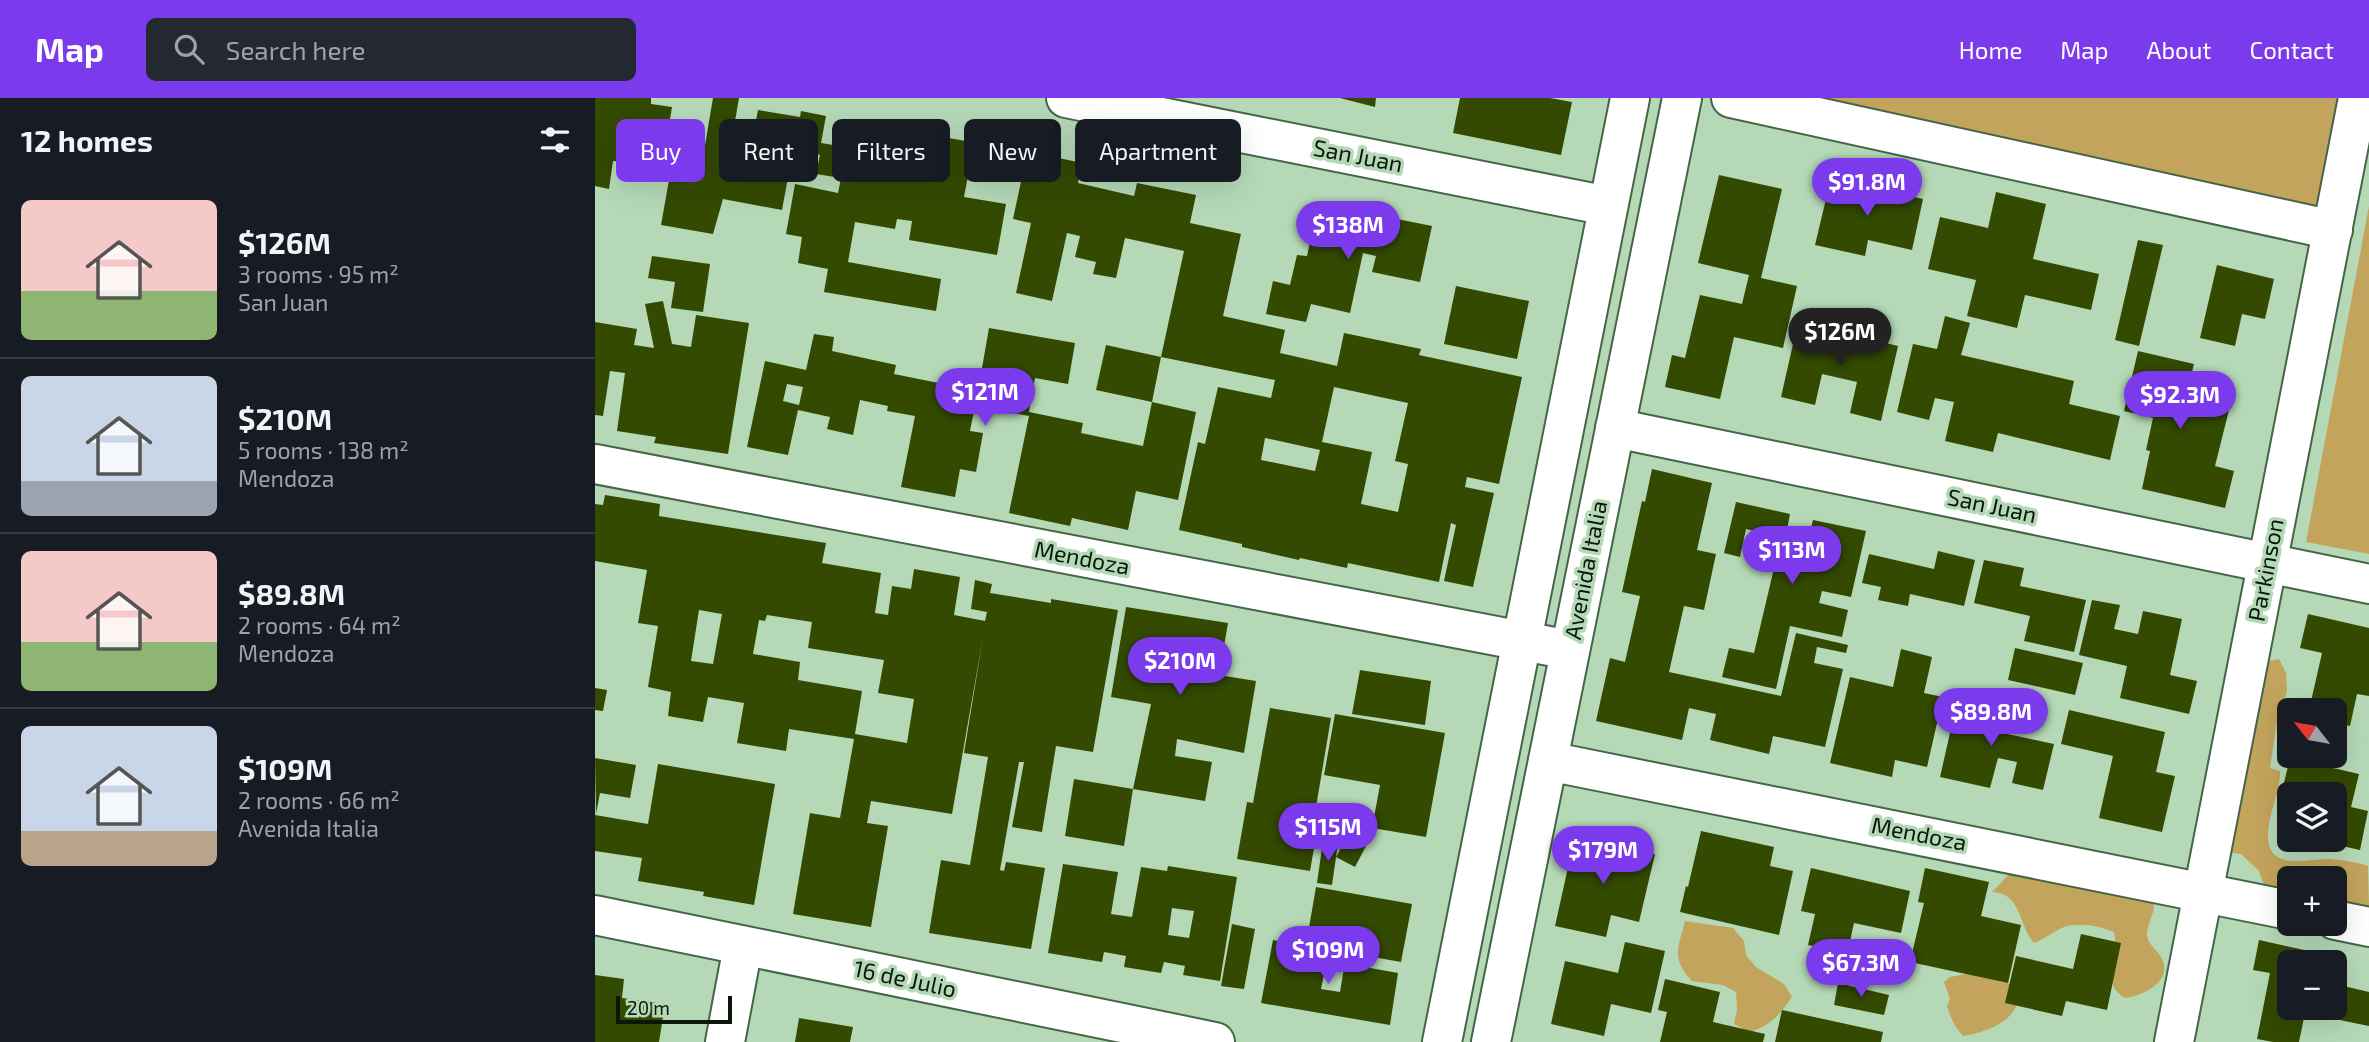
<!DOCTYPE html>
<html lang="en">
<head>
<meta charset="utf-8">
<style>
  body { margin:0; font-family:"Exo 2",sans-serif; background:#242831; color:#f1f3f6; height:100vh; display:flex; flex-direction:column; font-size:26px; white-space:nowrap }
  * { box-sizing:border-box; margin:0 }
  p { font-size:23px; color:#9ea1a6 }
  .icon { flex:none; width:38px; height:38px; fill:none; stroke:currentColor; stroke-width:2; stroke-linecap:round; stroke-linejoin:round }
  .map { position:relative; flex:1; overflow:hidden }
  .sheet { display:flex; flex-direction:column; background:#171b24; width:595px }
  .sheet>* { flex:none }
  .top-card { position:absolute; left:21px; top:21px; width:665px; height:63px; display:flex; gap:14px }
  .needle { width:46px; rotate:301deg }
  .buttons { position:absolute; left:1682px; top:600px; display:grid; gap:14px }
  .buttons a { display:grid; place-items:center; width:70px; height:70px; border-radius:10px; background:#171b24; box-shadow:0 7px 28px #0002; font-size:35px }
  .scale { position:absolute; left:21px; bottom:18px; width:116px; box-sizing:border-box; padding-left:7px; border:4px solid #0a180c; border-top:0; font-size:19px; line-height:24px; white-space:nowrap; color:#0a180c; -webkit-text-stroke:5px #b5d9b7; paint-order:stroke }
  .price { position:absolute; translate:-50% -60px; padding:0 16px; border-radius:24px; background:#7c3aed; color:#fff; font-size:23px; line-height:46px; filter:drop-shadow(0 2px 4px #0008) }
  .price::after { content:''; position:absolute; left:50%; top:42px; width:21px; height:16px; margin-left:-10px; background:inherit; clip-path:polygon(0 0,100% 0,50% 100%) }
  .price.active { background:#222; color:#fff }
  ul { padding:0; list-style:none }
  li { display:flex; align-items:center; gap:21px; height:175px; padding:0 21px }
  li+li { border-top:2px solid #363941 }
  li span { display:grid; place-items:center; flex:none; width:196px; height:140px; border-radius:10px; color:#555 }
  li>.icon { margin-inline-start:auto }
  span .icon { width:84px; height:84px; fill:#fffc; stroke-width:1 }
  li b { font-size:30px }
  h2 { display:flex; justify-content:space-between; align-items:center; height:84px; padding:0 21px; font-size:30px }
  .chip { padding:0 24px; border-radius:10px; background:#171b24; box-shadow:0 7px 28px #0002; font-size:24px; line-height:63px }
  .chip.active { background:#7c3aed; color:#fff }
  header { display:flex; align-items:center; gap:42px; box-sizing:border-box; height:98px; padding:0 35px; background:#7c3aed; color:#fff }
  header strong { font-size:33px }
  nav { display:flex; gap:38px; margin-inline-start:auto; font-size:24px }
  .search { width:490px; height:63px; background:#242831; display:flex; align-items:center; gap:18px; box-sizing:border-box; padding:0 24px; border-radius:10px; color:#9ea1a6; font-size:26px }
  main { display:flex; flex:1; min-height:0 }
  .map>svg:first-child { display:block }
</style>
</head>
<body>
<header>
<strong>Map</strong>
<div class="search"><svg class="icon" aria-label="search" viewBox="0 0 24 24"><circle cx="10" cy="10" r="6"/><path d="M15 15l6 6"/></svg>Search here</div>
<nav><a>Home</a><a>Map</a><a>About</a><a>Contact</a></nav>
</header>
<main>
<section class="sheet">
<h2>12 homes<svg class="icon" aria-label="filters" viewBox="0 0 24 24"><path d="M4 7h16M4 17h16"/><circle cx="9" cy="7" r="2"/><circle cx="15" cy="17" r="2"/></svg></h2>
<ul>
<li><span style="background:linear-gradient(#f6c9c9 65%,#8fb573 0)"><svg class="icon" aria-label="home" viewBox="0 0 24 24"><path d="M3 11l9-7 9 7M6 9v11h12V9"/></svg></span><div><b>$126M</b><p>3 rooms · 95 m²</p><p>San Juan</p></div></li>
<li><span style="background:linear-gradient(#c9d6e8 75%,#9aa5b1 0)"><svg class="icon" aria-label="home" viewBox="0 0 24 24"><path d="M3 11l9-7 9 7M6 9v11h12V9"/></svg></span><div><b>$210M</b><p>5 rooms · 138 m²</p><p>Mendoza</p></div></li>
<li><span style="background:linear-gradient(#f6c9c9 65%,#8fb573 0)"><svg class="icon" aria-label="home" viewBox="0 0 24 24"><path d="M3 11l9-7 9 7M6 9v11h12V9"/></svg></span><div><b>$89.8M</b><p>2 rooms · 64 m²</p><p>Mendoza</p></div></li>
<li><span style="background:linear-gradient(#c9d6e8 75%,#b9a48a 0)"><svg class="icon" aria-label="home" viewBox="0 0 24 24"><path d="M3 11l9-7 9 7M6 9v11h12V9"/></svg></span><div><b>$109M</b><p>2 rooms · 66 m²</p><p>Avenida Italia</p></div></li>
</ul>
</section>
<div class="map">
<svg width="1774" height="944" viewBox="0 0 1774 944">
  <rect width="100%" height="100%" fill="#b5d9b7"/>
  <g fill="#c3a45c">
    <path d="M1233 0H1744L1723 115Z"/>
    <path d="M1774 108V456L1711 444Z"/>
    <path d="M1684 561 1691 575 1692 593 1682 623 1675 670 1685 673C1686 695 1673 714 1673 737 1673 775 1713 760 1735 761 1747 762 1762 764 1773 768L1774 808 1768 810 1740 804V780H1694V803L1672 795 1664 773 1646 756 1628 754 1668 564Z"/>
    <path d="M1419 771 1450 784 1465 786 1481 783 1552 799 1559 805C1560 816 1551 827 1552 838 1553 847 1564 853 1567 861 1578 885 1546 898 1530 900 1503 884 1525 856 1519 834 1505 828 1484 824 1469 829 1459 833 1450 841 1439 845 1423 827 1427 795 1397 794Z"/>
    <path d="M1090 823 1138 830 1149 843 1151 857 1161 869 1189 886 1197 899C1184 917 1176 928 1154 934L1139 926 1142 911 1141 894 1128 887 1097 883C1076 861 1083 850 1090 823Z"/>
    <path d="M1371 876 1413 885 1419 890 1422 906C1415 926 1388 935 1368 938L1360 928 1355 917 1352 908 1355 901 1349 884 1355 879Z"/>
  </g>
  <g fill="#334a00" fill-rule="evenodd">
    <path d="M0 0H56V6L77 9 67 70H65L64 78 38 74 39 65 18 63 14 91 0 88Z"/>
    <path d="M118 0H144L139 29 159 33 163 12 205 19 206 13 231 18 226 45 250 49 251 41 310 52 313 33 429 53 426 70 376 62 369 99 411 106 402 157 314 142 317 123 302 121 300 131 260 124 253 164 346 181 341 213 229 194 233 171 203 165 207 139 191 136 200 86 243 95 246 80 221 76 225 57 220 56 219 64 205 61 202 75 194 74 187 112 128 101 118 136 66 127 79 54 108 59Z"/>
    <path d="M745 0H781L780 9Z"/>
    <path d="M865 0H955L977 4 966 57 858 35Z"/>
    <path d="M450 57 487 65 483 85 539 98 542 85 601 97 595 125 646 136 628 218 690 232 685 255 742 268 749 235 826 251 824 257 927 279 904 386 872 379 870 389 899 395 878 489 849 483 861 427 856 425 844 484 753 465 752 470 705 460 704 462 647 449V446L584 432 603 344 610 346 623 289 676 300 680 282 566 259 589 153 530 140 521 180 498 176 501 164 480 159 485 138 472 135 457 203 421 195 436 125 418 121 428 74 446 78ZM739 289 813 305 800 363 813 366 803 414 766 406 777 354 727 344ZM670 340 725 352 720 373 666 362Z"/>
    <path d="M1124 77 1187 91 1166 180 1202 188 1188 250 1139 239 1125 301 1070 289 1077 257 1090 260 1105 197 1147 206 1154 177 1103 165Z"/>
    <path d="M1236 80 1328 101 1317 152 1273 142 1270 158 1220 147Z"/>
    <path d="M1401 94 1451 106 1438 161 1504 176 1496 212 1430 197 1422 230 1372 218 1381 182 1333 171 1345 119 1393 130Z"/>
    <path d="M714 112 770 124 772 115 837 128 825 184 777 174 781 158 768 155 755 215 716 206 711 224 671 216 678 183 695 187 702 157 712 158 717 134 709 133Z"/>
    <path d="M1543 142 1568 147 1544 248 1520 242Z"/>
    <path d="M57 158 115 166 108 214 76 210 80 184 53 180Z"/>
    <path d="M1622 167 1679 181 1670 221 1647 216 1640 248 1605 240Z"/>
    <path d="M861 188 934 203 922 261 849 246Z"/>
    <path d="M68 203 77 246 96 249 101 217 154 225 133 356 59 345 61 339 22 333 30 275 15 273 8 318 0 317V224L42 231 39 247 59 250 50 206Z"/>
    <path d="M1350 218 1375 225 1366 257 1479 283 1474 306 1525 318 1515 362 1403 335 1398 354 1350 343 1359 304 1340 300 1334 322 1302 314 1318 246 1342 251Z"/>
    <path d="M1203 224 1303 248 1286 323 1255 315 1262 284 1227 276 1220 307 1186 299Z"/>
    <path d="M394 230 480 245 473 286 440 280 434 314 488 325 486 335 548 348 557 304 601 314 583 402 541 393 533 432 477 420 475 428 414 415 434 318 380 308 375 333 388 335 381 374 365 371 360 399 306 389 320 318 292 313 293 308 265 302 258 337 232 331 235 319 203 312 193 357 152 349 170 263 211 272 219 236 239 239 237 253 301 267 299 276 383 293ZM192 286 208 289 204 307 188 303Z"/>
    <path d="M511 247 566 259 557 304 501 292Z"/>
    <path d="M1543 253 1599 266 1593 290 1637 300 1620 368 1639 373 1630 410 1547 391 1555 353 1551 352 1558 320 1529 313Z"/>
    <path d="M1057 371 1117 385 1102 452 1121 456 1109 512 1089 508 1074 574 1186 598 1201 535 1253 547 1251 555 1222 549 1219 565 1248 571 1230 649 1178 638 1174 656 1115 642 1121 616 1094 610 1087 642 1001 623 1015 560 1030 564 1045 498 1027 494 1047 403 1050 404Z"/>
    <path d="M10 397 65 406 64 418 231 445 227 465 286 475 280 515 293 517 297 488 316 491 319 471 365 479 359 517 390 523 392 514 376 511 380 482 397 486 395 495 456 505V501L523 512 498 654 461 648 447 734 417 729 429 664H424L405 772 409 773 411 764 450 770 436 851 334 835 346 762 375 767 393 659 369 655 388 539 357 716 276 703 272 725 293 728 276 829 198 816 215 715 245 720 259 641 194 631 191 653 142 645 149 605 113 599 108 624 73 618 76 594 53 589 63 528 43 525 52 472 0 463V406L8 407ZM104 512 127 516 118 566 96 563ZM172 517 217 524 213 550 289 562 283 595 319 601 312 645 260 636 267 593 203 582 205 564 158 556 164 522 170 523Z"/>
    <path d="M1141 404 1195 416 1190 442 1212 447 1218 422 1271 433 1256 499 1227 493 1224 505 1253 512 1247 539 1195 528 1181 591 1127 579 1134 550 1159 555 1180 466 1157 461 1163 434 1151 431 1145 459 1129 455Z"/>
    <path d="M1343 453 1380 462 1369 508 1315 496 1313 508 1283 502 1286 489 1267 485 1274 456 1339 471Z"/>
    <path d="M1389 462 1429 470 1425 488 1491 502 1479 554 1429 543 1435 518 1379 505Z"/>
    <path d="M1497 502 1525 507 1519 531 1543 536 1548 513 1587 521 1575 577 1602 583 1594 616 1525 600 1532 568 1484 557Z"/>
    <path d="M531 509 633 525 624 577 661 583 649 655 582 641 580 658 617 664 610 703 538 691 556 606 516 599Z"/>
    <path d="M1713 516 1774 530V598L1762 596 1755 628 1740 625V612H1714L1727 555 1705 550Z"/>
    <path d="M1420 550 1488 565 1480 597 1413 582Z"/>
    <path d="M1306 551 1337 559 1329 595 1348 599 1332 669 1300 662 1297 679 1235 665 1255 579 1298 589Z"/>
    <path d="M765 572 836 583 830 627 757 616Z"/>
    <path d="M0 590 12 592 8 613 0 612Z"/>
    <path d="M1363 600 1414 612 1408 635 1459 646 1448 692 1417 685 1422 664 1403 660 1395 690 1345 679Z"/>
    <path d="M675 610 736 620 720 715 725 716 715 773 642 761 652 704 658 705Z"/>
    <path d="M1474 612 1570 634 1561 674 1580 678 1567 734 1504 720 1518 658 1466 646Z"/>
    <path d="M740 616 850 635 831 739 777 730 785 687 729 677Z"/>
    <path d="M0 660 41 667 35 700 5 695 1 716Z"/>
    <path d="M1695 660 1764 676 1756 709 1773 713 1765 752 1724 743 1740 742V696H1704L1687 693Z"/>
    <path d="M63 666 180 686 159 807 108 798 109 794 43 783 47 760 0 753V717L53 726Z"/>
    <path d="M479 681 538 691 529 748 470 738Z"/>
    <path d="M1106 733 1179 749 1175 768 1198 773 1184 837 1085 814 1091 788 1093 789Z"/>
    <path d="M753 738 771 748 760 769 741 759Z"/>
    <path d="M980 738 1060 756 1044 824 1016 817 1011 839 960 828Z"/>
    <path d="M728 743 743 745 737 787 722 785Z"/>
    <path d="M468 766 523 774 516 816 537 819 546 769 572 773 573 768 642 779 625 883 588 877 590 868 569 864 566 875 529 869 531 858 509 854 507 864 453 855ZM577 810 599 813 594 840 573 837Z"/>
    <path d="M1216 770 1315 793 1306 835 1259 825 1246 884 1225 879 1232 851 1213 847 1220 816 1206 813Z"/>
    <path d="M1330 770 1394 784 1386 818 1426 827 1413 885 1315 864 1329 805 1323 804Z"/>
    <path d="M721 789 817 806 806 864 711 847Z"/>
    <path d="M637 826 660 831 649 891 626 888Z"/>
    <path d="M1486 836 1526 845 1512 912 1471 903 1467 918 1410 905 1421 858 1478 871Z"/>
    <path d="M678 842 721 851 720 860 803 875 795 927 666 905ZM731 867 749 870 745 894 726 891Z"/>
    <path d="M1664 842 1723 855 1721 864H1694V910H1740V886L1774 894V928L1710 915 1704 944H1678L1662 941 1675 875 1658 872Z"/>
    <path d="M1030 844 1070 853 1056 915 1016 906 1009 938 956 926 970 863 1023 875Z"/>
    <path d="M0 877 29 881 27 900 70 906 64 944H0Z"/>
    <path d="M1070 881 1125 894 1118 924 1170 936 1168 944H1065L1072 914 1063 912Z"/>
    <path d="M1243 885 1294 897 1289 917 1239 907Z"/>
    <path d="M1187 912 1288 934 1286 944H1180Z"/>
    <path d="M204 920 258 929 255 944H200Z"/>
  </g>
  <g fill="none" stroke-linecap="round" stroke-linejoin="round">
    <defs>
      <g id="minor">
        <path d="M471 0 1013 108"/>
        <path d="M1136 0 1738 132"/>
        <path d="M1020 330 1774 486"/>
        <path d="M0 366 975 552"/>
        <path d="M953 663 1694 812"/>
        <path d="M0 817 620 944"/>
        <path d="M1740 822 1774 829"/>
        <path d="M130 944 148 848"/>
        <path d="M1579 944 1763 0"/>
      </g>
      <g id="secondary">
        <path d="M847 944 1035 0"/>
        <path d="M896 944 1087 0"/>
      </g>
    </defs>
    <use href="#minor" stroke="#456547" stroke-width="42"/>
    <use href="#secondary" stroke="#456547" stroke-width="42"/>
    <use href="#minor" stroke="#fff" stroke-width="38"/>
    <use href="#secondary" stroke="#fff" stroke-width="38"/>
  </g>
  <g text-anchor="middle" stroke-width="7" stroke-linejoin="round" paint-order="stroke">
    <g font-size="23" fill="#0a180c" stroke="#b5d9b7">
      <text transform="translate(763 58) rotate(11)" y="8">San Juan</text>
      <text transform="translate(1397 408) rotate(12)" y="8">San Juan</text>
      <text transform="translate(487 460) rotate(11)" y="8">Mendoza</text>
      <text transform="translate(991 472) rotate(-79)" y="8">Avenida Italia</text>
      <text transform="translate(1671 472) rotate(-79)" y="8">Parkinson</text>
      <text transform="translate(1324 736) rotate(11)" y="8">Mendoza</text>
      <text transform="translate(310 881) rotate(12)" y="8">16 de Julio</text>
    </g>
  </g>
</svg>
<div class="buttons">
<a><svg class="needle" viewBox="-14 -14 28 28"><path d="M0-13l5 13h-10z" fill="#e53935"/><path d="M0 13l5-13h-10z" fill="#9ea1a6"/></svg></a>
<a><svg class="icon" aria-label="layers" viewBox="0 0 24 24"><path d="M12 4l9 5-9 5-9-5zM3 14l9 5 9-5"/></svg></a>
<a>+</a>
<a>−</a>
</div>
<div class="scale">20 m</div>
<b class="price" style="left:1272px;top:120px">$91.8M</b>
<b class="price" style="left:753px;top:163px">$138M</b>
<b class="price active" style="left:1245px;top:270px">$126M</b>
<b class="price" style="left:390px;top:330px">$121M</b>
<b class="price" style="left:1585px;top:333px">$92.3M</b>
<b class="price" style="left:1197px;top:488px">$113M</b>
<b class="price" style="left:585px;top:599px">$210M</b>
<b class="price" style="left:1396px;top:650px">$89.8M</b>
<b class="price" style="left:733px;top:765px">$115M</b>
<b class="price" style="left:1008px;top:788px">$179M</b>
<b class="price" style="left:733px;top:888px">$109M</b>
<b class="price" style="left:1266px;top:901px">$67.3M</b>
<div class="top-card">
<a class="chip active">Buy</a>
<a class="chip">Rent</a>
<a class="chip">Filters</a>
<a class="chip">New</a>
<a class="chip">Apartment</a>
</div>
</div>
</main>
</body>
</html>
